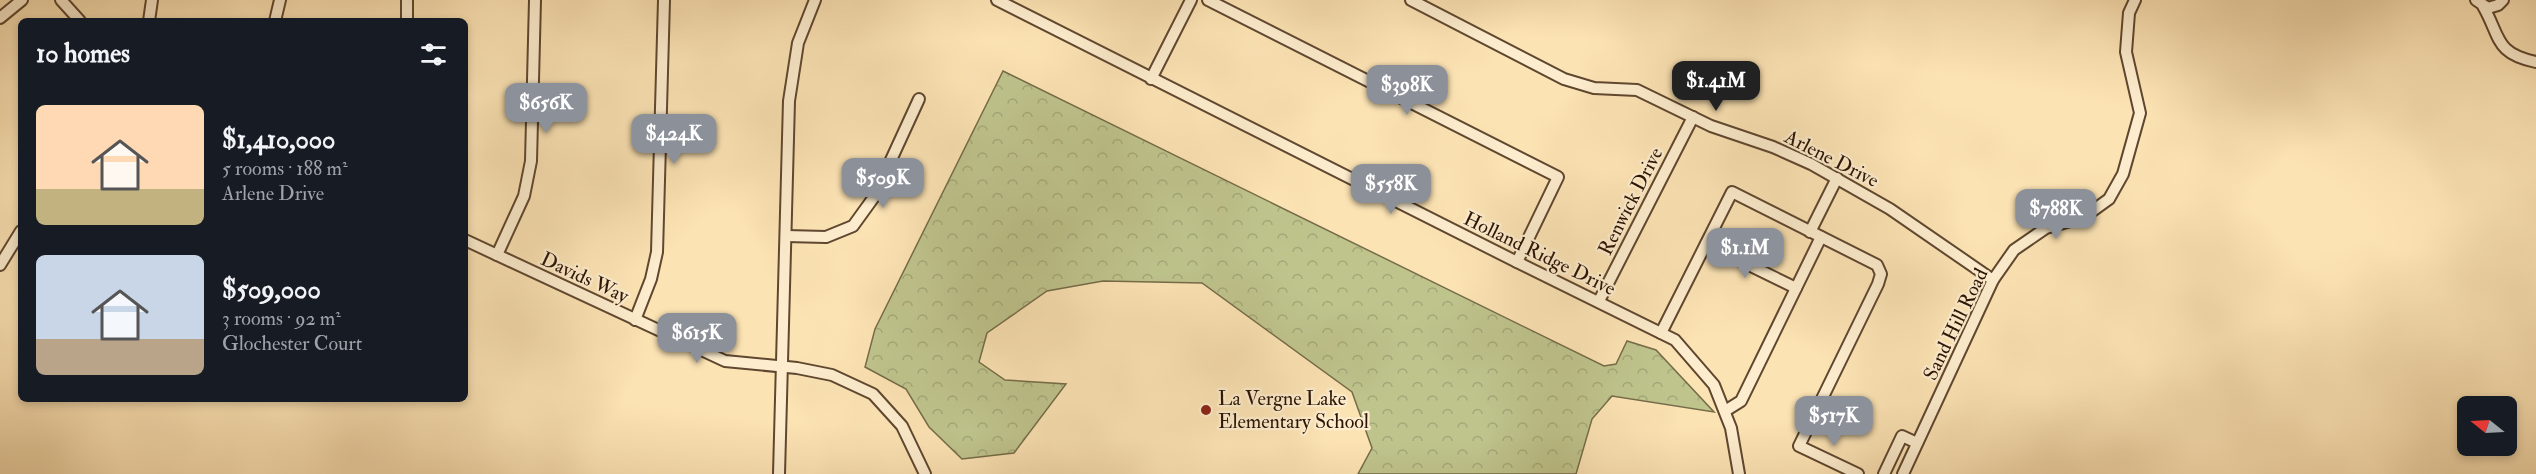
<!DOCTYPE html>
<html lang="en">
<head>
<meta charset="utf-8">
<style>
  body { margin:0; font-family:"IM FELL Double Pica",serif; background:#20242c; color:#f1f3f6; height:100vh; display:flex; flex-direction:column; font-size:22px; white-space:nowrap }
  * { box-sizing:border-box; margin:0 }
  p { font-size:20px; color:#9ea1a6 }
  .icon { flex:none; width:33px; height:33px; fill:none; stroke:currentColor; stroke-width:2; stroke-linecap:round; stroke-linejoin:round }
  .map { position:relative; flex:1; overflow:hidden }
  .sheet { position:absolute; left:18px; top:18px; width:450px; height:384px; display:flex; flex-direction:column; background:#171b24; border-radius:9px; box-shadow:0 3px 9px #0003 }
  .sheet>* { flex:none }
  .needle { width:39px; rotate:288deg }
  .tools { position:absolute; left:2457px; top:396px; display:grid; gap:12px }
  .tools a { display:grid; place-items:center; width:60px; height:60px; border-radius:9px; background:#171b24; box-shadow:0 3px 9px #0003; font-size:30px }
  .price { position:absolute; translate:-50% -51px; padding:0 14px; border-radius:12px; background:#8c9099; color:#fff; font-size:20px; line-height:39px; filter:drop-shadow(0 2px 3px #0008) }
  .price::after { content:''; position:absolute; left:50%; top:36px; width:18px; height:14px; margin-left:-9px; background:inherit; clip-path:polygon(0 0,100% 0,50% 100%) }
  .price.on { background:#222; color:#fff }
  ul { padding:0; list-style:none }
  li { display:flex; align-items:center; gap:18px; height:150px; padding:0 18px }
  li span { display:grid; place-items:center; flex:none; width:168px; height:120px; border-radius:9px; color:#555 }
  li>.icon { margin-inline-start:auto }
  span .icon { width:72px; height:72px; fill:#fffc; stroke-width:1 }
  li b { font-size:26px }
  h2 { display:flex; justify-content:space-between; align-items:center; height:72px; padding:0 18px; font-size:26px }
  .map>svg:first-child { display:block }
</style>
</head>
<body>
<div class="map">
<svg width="2536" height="474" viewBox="0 0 2536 474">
  <defs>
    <pattern id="forest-crowns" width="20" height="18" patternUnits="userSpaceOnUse" patternTransform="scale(1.5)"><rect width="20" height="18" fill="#bfc48d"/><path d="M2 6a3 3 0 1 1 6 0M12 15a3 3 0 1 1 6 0" fill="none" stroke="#a4a878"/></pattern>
  </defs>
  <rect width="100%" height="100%" fill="#fce3b4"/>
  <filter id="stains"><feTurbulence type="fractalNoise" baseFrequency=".00333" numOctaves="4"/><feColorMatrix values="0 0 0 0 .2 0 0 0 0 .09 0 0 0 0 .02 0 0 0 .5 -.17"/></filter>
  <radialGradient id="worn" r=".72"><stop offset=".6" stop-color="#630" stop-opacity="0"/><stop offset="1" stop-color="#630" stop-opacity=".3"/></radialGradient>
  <path fill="url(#forest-crowns)" stroke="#756c48" stroke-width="1.5" d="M1003 71 1604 366 1616 364 1627 341 1656 350 1714 412 1612 396 1592 419 1576 474H1358L1372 448 1352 392 1202 283 1103 281 1047 291 987 333 979 362 1005 380 1066 384 1014 453 962 459 929 427 906 389 865 367 875 329Z"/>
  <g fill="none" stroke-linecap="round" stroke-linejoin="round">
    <defs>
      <g id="minor">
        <path d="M61 0 80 21"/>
        <path d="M997 0 1517 262 1675 340 1714 385 1731 428 1739 474"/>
        <path d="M1208 0 1558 177 1517 262"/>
        <path d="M1411 0 1564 79 1594 88 1637 90 1711 126 1773 147 1811 164 1890 209 1993 280"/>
        <path d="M2476 0 2488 8 2498 5 2503 0"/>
        <path d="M2483 6C2501 37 2494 53 2536 62"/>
        <path d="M0 18 22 0"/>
        <path d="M149 21 152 0"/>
        <path d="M275 21 280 0"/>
        <path d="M407 21V0"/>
        <path d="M1151 79 1191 0"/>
        <path d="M1810 232 1837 178"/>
        <path d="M786 236 826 237 853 226 874 197 919 99"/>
        <path d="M465 240 725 361 797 368 832 375 873 394 902 426 925 474"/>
        <path d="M1706 244 1796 288"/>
        <path d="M497 255 524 196 531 161 535 0"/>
        <path d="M0 265 21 231"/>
        <path d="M1599 301 1693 117"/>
        <path d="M635 320 651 279 657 252 664 0"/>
        <path d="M1661 333 1732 192 1877 265 1881 274 1878 284 1799 446 1858 474"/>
        <path d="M1725 411 1741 401 1821 237"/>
        <path d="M779 474 789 101 798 43 815 0"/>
        <path d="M1884 474 1902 436 1917 443"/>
        <path d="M1903 474 1993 280 2014 250 2046 228 2084 217 2109 199 2123 174 2140 113 2126 52 2129 13 2135 0"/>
      </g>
    </defs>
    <use href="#minor" stroke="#5f472f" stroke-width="14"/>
    <use href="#minor" stroke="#fdedce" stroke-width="10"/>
  </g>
  <circle fill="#8f2418" stroke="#fdedce" stroke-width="2" cx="1206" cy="410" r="6"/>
  <g text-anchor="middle" stroke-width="4.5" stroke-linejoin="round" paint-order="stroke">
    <g font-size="20" fill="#2b1303" stroke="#fdedce">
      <text transform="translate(1832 158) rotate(27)" y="7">Arlene Drive</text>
      <text transform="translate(1630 201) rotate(-63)" y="7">Renwick Drive</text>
      <text transform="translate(1540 253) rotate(26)" y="7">Holland Ridge Drive</text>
      <text transform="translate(585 277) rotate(25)" y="7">Davids Way</text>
      <text transform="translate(1955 324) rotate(-64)" y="7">Sand Hill Road</text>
    </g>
    <g font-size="20" fill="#2b1303" stroke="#fdedce" text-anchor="start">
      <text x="1218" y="405">La Vergne Lake<tspan x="1218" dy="23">Elementary School</tspan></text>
    </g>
  </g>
  <rect width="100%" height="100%" filter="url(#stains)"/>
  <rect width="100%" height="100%" fill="url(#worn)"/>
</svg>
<div class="tools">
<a><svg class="needle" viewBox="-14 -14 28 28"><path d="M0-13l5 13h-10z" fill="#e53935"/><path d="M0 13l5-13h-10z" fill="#9ea1a6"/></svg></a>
</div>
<b class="price on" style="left:1716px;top:112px">$1.41M</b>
<b class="price" style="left:1407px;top:116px">$398K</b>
<b class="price" style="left:546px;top:134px">$656K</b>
<b class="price" style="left:674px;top:165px">$424K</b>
<b class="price" style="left:883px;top:209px">$509K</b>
<b class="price" style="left:1391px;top:215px">$558K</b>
<b class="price" style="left:2056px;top:240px">$788K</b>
<b class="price" style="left:1745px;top:279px">$1.1M</b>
<b class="price" style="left:697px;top:364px">$615K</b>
<b class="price" style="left:1834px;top:447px">$517K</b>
<section class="sheet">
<h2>10 homes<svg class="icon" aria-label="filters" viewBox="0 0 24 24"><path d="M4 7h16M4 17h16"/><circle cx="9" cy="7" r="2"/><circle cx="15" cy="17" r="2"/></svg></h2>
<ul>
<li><span style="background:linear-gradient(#ffd9b3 70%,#c2b280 0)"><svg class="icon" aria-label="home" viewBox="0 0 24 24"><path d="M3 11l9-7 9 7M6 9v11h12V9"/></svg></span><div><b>$1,410,000</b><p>5 rooms · 188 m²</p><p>Arlene Drive</p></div></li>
<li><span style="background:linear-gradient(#c9d6e8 70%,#b9a48a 0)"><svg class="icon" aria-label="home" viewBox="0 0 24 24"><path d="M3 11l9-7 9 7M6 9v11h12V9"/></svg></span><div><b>$509,000</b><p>3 rooms · 92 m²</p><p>Glochester Court</p></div></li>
</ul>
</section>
</div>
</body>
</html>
